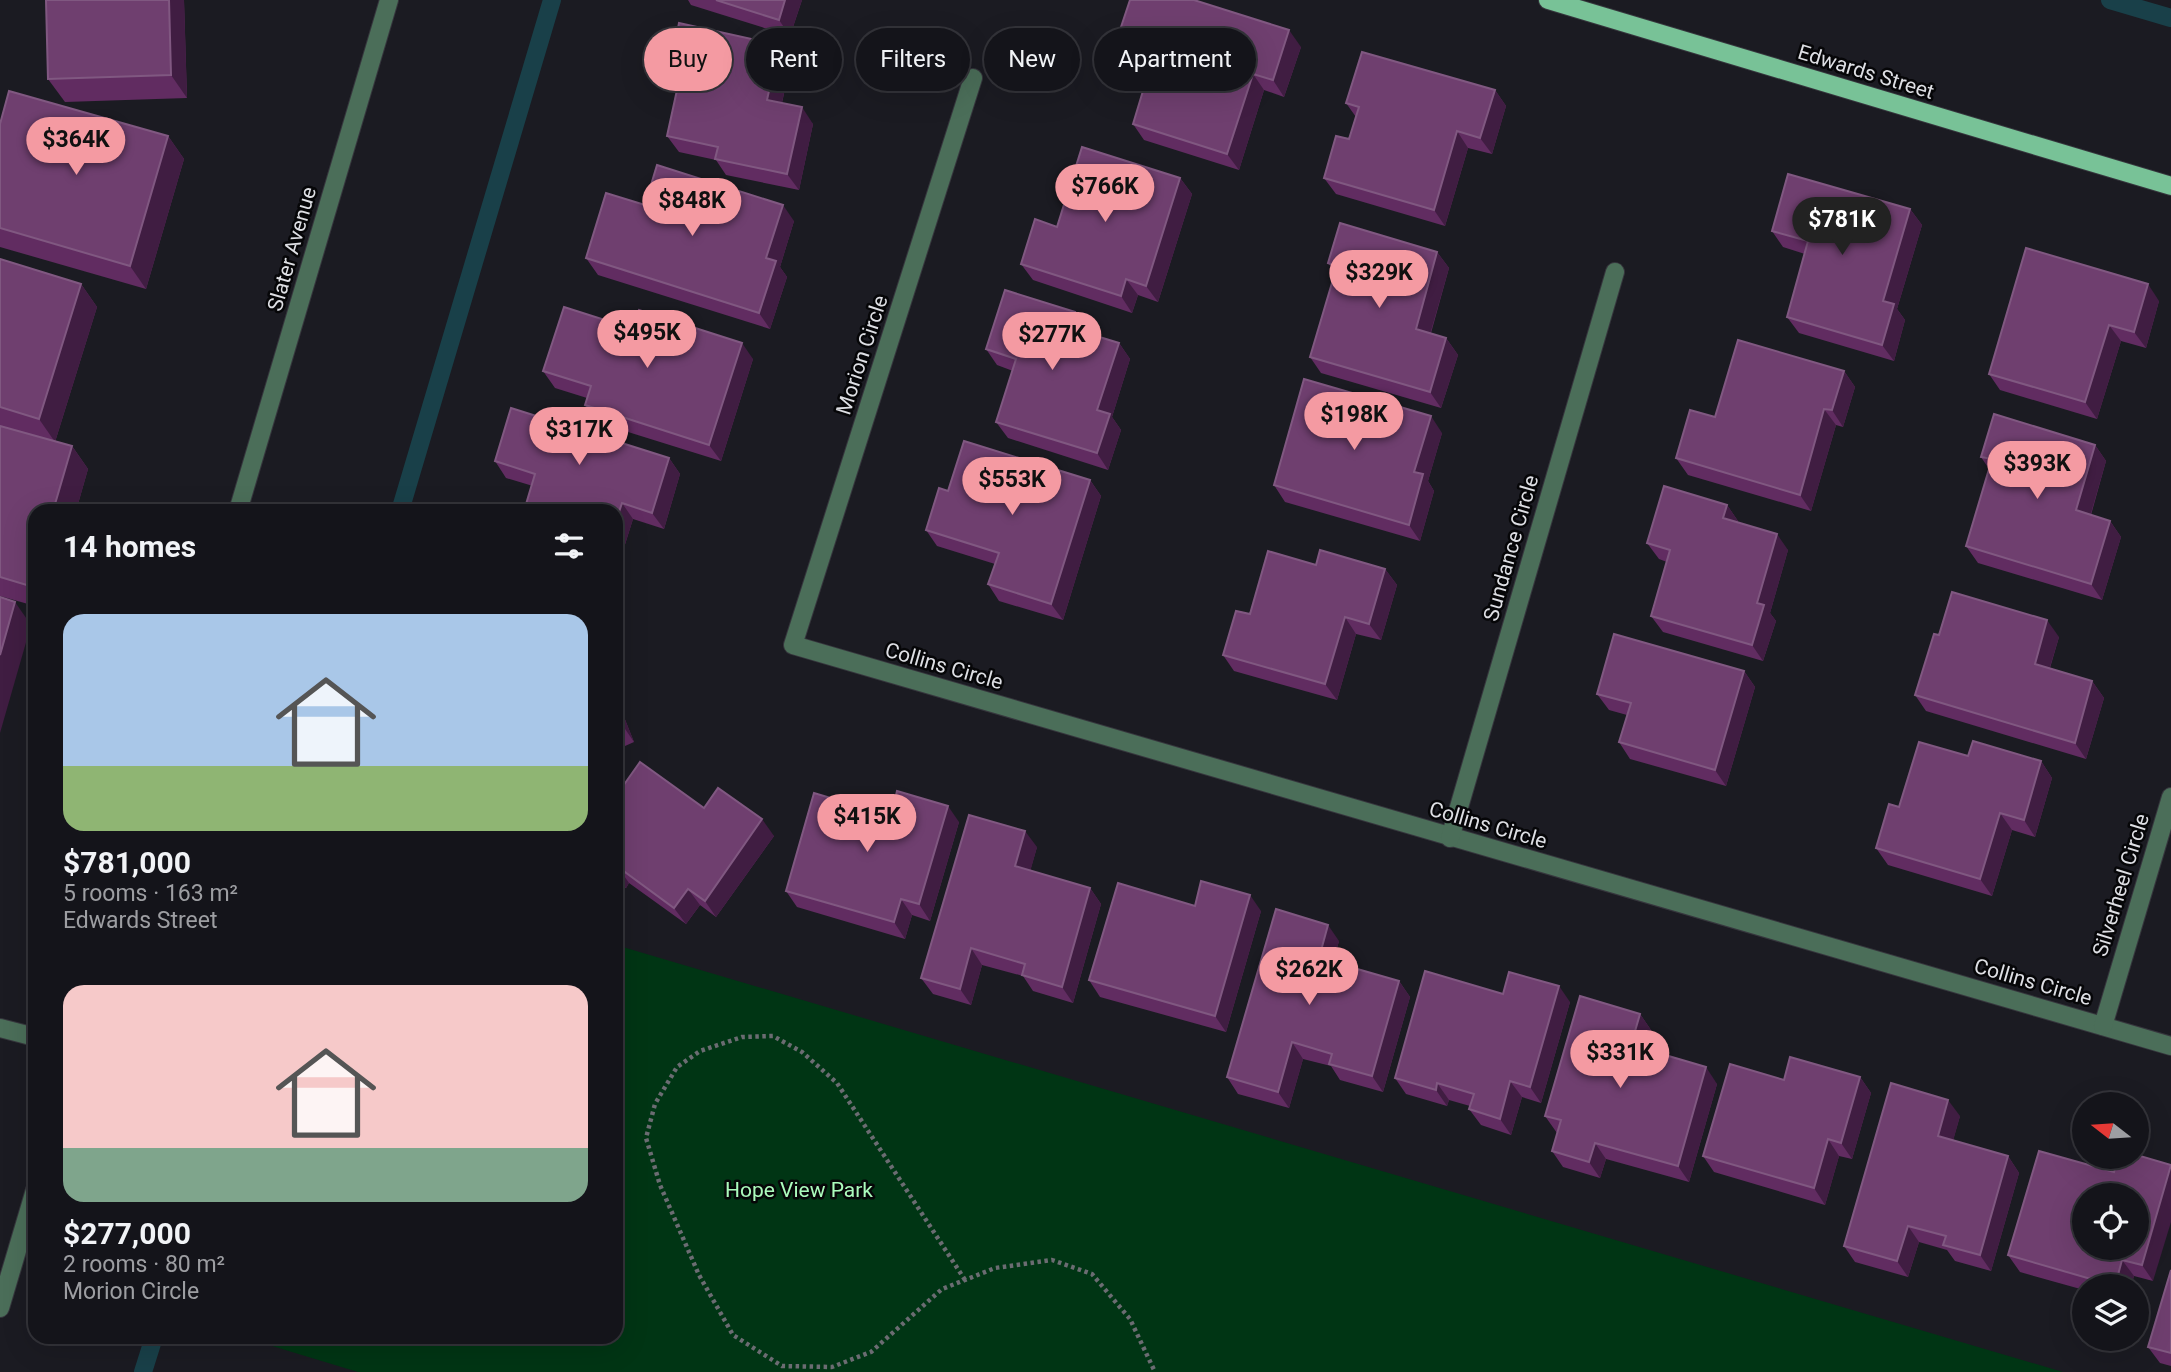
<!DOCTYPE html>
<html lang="en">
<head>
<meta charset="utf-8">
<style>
  body { margin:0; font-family:Roboto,sans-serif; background:#212127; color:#f1f3f6; height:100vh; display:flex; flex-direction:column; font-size:26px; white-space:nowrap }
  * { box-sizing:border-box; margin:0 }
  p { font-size:23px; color:#9d9ea2 }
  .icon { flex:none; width:38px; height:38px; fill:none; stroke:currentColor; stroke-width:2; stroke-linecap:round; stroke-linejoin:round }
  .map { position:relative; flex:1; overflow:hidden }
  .sheet { position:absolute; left:28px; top:504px; width:595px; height:840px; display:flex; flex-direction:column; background:#14141a; border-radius:21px; box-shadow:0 7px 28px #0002,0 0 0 2px #333339 }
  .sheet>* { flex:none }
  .banner { position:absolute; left:644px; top:28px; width:665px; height:63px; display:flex; gap:14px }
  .needle { width:46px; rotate:287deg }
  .fabs { position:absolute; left:2072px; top:1092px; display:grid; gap:14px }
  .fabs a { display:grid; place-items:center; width:77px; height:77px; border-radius:50%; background:#14141a; box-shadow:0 7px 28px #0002,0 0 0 2px #333339; font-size:35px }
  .price { position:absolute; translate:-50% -60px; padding:0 16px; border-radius:24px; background:#f49aa2; color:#111; font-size:23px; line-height:46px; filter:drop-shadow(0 2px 4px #0008) }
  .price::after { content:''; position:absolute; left:50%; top:42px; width:21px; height:16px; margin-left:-10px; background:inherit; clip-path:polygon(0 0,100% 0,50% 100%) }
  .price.selected { background:#222; color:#fff }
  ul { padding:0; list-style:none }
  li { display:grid; align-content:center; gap:14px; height:371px; padding:0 35px }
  li span { display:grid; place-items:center; height:217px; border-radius:21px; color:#555 }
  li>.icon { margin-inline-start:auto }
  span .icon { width:126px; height:126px; fill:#fffc; stroke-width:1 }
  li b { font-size:30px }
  h2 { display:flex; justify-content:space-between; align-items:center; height:84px; padding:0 35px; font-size:30px }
  .pill { padding:0 24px; border-radius:32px; background:#14141a; box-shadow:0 7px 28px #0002,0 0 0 2px #333339; font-size:24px; line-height:63px }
  .pill.selected { background:#f49aa2; color:#111 }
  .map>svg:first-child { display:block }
</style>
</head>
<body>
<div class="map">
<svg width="2171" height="1372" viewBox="0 0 2171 1372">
  <rect width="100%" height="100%" fill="#1b1b22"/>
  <path fill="#003514" d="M616 945 2063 1372H358L242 1337H616Z"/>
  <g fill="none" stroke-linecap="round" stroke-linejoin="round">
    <g stroke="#194049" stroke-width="18">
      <path d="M2110 0 2171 18"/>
      <path d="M400 511 552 0"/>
      <path d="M143 1372 154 1337"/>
    </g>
    <defs>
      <g id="minor">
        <path d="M973 78 793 645 2171 1046"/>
        <path d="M238 511 389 0"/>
        <path d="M1450 838 1615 272"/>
        <path d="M2103 1026 2171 797"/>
        <path d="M0 1028 35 1037"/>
        <path d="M0 1308 35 1190"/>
      </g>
      <path id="major" d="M1548 0 2171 186"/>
    </defs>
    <use href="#minor" stroke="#36363d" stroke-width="20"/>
    <use href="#major" stroke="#36363d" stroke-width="20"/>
    <path stroke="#6b6c72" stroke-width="4.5" stroke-dasharray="3.5 3.5" stroke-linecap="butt" d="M965 1280 837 1083 802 1052 773 1036 742 1037 700 1051 677 1067 655 1104 646 1138 660 1185 699 1275 733 1335 782 1366 832 1367 871 1352 942 1289 965 1280 995 1268 1052 1260 1092 1274 1130 1319 1155 1372"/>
    <use href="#minor" stroke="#4b6e59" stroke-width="18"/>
    <use href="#major" stroke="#78c297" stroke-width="18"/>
  </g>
  <g fill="#612c61">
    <path d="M46 0H184L187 98 65 102 48 79Z"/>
    <path d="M688 0H802L790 36 691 5Z"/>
    <path d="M1117 39 1301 47 1284 97 1264 90 1239 170 1144 140 1133 124 1152 63 1129 56Z"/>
    <path d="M791 61 782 103 813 124 799 190 726 175 716 160 679 152 667 136 680 78 671 65Z"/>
    <path d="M1495 90 1506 106 1492 154 1468 148 1445 226 1336 194 1324 178 1349 139 1356 117 1346 103Z"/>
    <path d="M0 124 168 136 184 159 146 289 0 247Z"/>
    <path d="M1180 178 1192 194 1158 302 1138 295 1132 313 1033 280 1021 264 1057 227Z"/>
    <path d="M645 205 794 221 780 267 787 277 770 329 598 275 586 258Z"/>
    <path d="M1910 209 1922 225 1897 309 1905 320 1894 361 1799 333 1787 317 1805 254 1783 247 1772 231Z"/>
    <path d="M1437 252 1449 268 1431 333 1446 338 1458 355 1441 408 1321 373 1310 357 1335 272 1328 263Z"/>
    <path d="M0 259 81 284 97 307 55 442 72 446 88 469 76 511H35V606L0 596Z"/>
    <path d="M2159 301 2146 348 2121 341 2097 419 2000 390 1989 374Z"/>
    <path d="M1075 312 1087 328 1085 333 1119 343 1130 359 1112 417 1121 430 1108 470 1008 438 996 422 1013 371 997 365 986 349Z"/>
    <path d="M633 329 753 359 721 461 596 422 585 405 587 398 555 388 543 371Z"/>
    <path d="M1844 371 1855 387 1843 427 1836 425 1811 511 1688 475 1676 458 1715 417Z"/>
    <path d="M1442 433 1428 481 1434 491 1420 541 1285 502 1274 485Z"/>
    <path d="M2095 445 2106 461 2091 515 2110 521 2121 537 2102 600 1978 563 1966 546 1989 469 1981 457Z"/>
    <path d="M669 458 680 474 664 529 633 519 616 573V511L506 478 495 461Z"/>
    <path d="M1090 480 1101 496 1063 620 999 601 988 584 995 564 937 546 926 530 948 491Z"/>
    <path d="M1727 505 1738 521V523L1788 550 1770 613 1776 621 1763 661 1663 632 1651 616 1667 562 1659 559 1647 543Z"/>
    <path d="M1316 565 1385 569 1397 585 1381 640 1356 634 1337 700 1234 671 1223 655 1250 614Z"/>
    <path d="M1939 635 2059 637 2050 668 2092 681 2104 698 2086 759 1926 711 1915 695Z"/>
    <path d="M1744 671 1755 687 1726 786 1630 759 1619 742 1627 715 1609 710 1597 694Z"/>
    <path d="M616 697 634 742 616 750Z"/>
    <path d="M1968 756 2041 761 2052 778 2035 837 2012 830 1992 896 1888 865 1876 848 1899 807Z"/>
    <path d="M616 796 704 808 774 836 716 917 700 905 686 924 629 883 626 888 616 881Z"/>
    <path d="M891 816 959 822 930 921 912 915 905 939 797 907 786 891Z"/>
    <path d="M1037 847 1030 871 1090 888 1101 904 1073 1003 1033 991 1023 976 982 965 971 1005 933 994 921 978Z"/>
    <path d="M1195 906 1261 911 1226 1032 1100 997 1089 980Z"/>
    <path d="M1339 941 1333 962 1399 981 1410 997 1383 1092 1340 1080 1331 1066 1303 1059 1289 1108 1238 1094 1227 1077Z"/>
    <path d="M1503 994 1570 1002 1541 1103 1522 1097 1511 1135 1481 1125 1469 1109 1470 1106 1449 1100 1447 1106 1406 1094 1395 1078Z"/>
    <path d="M1640 1014 1651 1030 1646 1049 1717 1084 1689 1182 1606 1159 1600 1178 1563 1167 1552 1151 1557 1133 1545 1116Z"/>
    <path d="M1860 1077 1871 1093 1852 1159 1839 1156 1825 1205 1714 1172 1703 1156 1784 1080Z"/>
    <path d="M1960 1116 1953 1140 2008 1156 2019 1173 1991 1271 1955 1261 1947 1250 1919 1242 1908 1277 1855 1262 1844 1246Z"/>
    <path d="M2114 1172 2153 1281 2134 1276 2131 1286H2084V1290L2020 1272 2008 1255Z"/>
    <path d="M2171 1270V1366L2160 1363 2148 1347Z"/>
  </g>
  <g fill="#401d42">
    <path d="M169 0H184L187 98 171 75Z"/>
    <path d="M785 0H802L790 36 779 20Z"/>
    <path d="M1289 30 1301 47 1284 97 1273 80Z"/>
    <path d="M779 45 791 61 779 116 767 100Z"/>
    <path d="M1253 74 1264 90 1239 170 1227 154Z"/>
    <path d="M1495 90 1506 106 1492 154 1480 138Z"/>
    <path d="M802 107 813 124 799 190 787 174Z"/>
    <path d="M1457 131 1468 148 1445 226 1434 210Z"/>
    <path d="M168 136 184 159 146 289 130 266Z"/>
    <path d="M1180 178 1192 194 1158 302 1146 286Z"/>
    <path d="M783 205 794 221 780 267 787 277 770 329 759 313 766 258Z"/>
    <path d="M1910 209 1922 225 1897 309 1905 320 1894 361 1882 345 1883 301Z"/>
    <path d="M1437 252 1449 268 1427 345 1416 329Z"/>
    <path d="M1126 279 1138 295 1132 313 1121 296Z"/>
    <path d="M81 284 97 307 55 442 39 419Z"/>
    <path d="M2148 284 2159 301 2146 348 2134 332Z"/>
    <path d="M1075 312 1087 328 1082 345 1070 328Z"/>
    <path d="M2109 325 2121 341 2097 419 2085 402Z"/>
    <path d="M1446 338 1458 355 1441 408 1430 392Z"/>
    <path d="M742 343 753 359 721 461 709 445Z"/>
    <path d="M1119 343 1130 359 1112 417 1121 430 1108 470 1097 453V410Z"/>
    <path d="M1844 371 1855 387 1843 427 1832 410Z"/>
    <path d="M1824 409 1836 425 1811 511 1800 495Z"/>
    <path d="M1431 416 1442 433 1428 481 1434 491 1420 541 1409 525 1414 472Z"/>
    <path d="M2095 445 2106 461 2087 527 2076 510Z"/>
    <path d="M72 446 88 469 76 511H53Z"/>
    <path d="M669 458 680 474 664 529 652 513Z"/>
    <path d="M1090 480 1101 496 1063 620 1051 604Z"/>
    <path d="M622 503 633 519 616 573V521Z"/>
    <path d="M1727 505 1738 521 1734 535 1723 518Z"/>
    <path d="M2110 521 2121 537 2102 600 2091 584Z"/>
    <path d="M1777 534 1788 550 1770 613 1776 621 1763 661 1752 645 1757 603Z"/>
    <path d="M1385 569 1397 585 1381 640 1369 624Z"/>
    <path d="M35 570V593L30 586Z"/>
    <path d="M15 602 31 625 0 733V655Z"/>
    <path d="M1345 617 1356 634 1337 700 1325 684Z"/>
    <path d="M2047 620 2059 637 2046 680 2035 664Z"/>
    <path d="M1744 671 1755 687 1726 786 1715 770Z"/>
    <path d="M2092 681 2104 698 2086 759 2075 743Z"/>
    <path d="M616 697 634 742 623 726 616 709Z"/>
    <path d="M2041 761 2052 778 2035 837 2024 820Z"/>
    <path d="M948 806 959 822 930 921 919 904Z"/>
    <path d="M2000 813 2012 830 1992 896 1980 879Z"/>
    <path d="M762 819 774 836 716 917 705 901Z"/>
    <path d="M1025 831 1037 847 1027 883 1015 866Z"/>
    <path d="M618 867 629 883 626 888 616 874V870Z"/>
    <path d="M1090 888 1101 904 1073 1003 1062 987Z"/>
    <path d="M688 889 700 905 686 924 674 908Z"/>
    <path d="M1250 895 1261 911 1226 1032 1215 1016Z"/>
    <path d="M901 899 912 915 905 939 894 922Z"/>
    <path d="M1328 925 1339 941 1330 974 1319 958Z"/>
    <path d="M971 948 982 965 971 1005 960 989Z"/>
    <path d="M1399 981 1410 997 1383 1092 1372 1076Z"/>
    <path d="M1559 986 1570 1002 1541 1103 1530 1087Z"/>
    <path d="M1640 1014 1651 1030 1642 1061 1631 1045Z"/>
    <path d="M1292 1042 1303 1059 1289 1108 1278 1092Z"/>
    <path d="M1706 1067 1717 1084 1689 1182 1678 1166Z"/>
    <path d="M1860 1077 1871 1093 1852 1159 1841 1143Z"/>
    <path d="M1510 1081 1522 1097 1511 1135 1500 1119Z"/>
    <path d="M1437 1083 1449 1100 1447 1106 1436 1090Z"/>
    <path d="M1948 1100 1960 1116 1950 1152 1938 1136Z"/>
    <path d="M1828 1139 1839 1156 1825 1205 1814 1188Z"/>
    <path d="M1595 1143 1606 1159 1600 1178 1589 1162Z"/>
    <path d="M2008 1156 2019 1173 1991 1271 1980 1255Z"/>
    <path d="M2171 1167V1222L2153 1281 2142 1265Z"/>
    <path d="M1908 1226 1919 1242 1908 1277 1897 1261Z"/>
    <path d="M2122 1260 2134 1276 2131 1286H2115Z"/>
  </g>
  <g fill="#6f3f6f" stroke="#805881" stroke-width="2" fill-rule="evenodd">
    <path d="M46 0H169L171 75 48 79Z"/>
    <path d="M716 0H785L779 20Z"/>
    <path d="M1130 0H1194L1289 30 1273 80 1253 74 1227 154 1133 124 1155 51 1117 39Z"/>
    <path d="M679 23 779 45 767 100 802 107 787 174 715 159 718 147 667 136 682 67 671 65Z"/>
    <path d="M1362 52 1495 90 1480 138 1457 131 1434 210 1324 178 1336 136 1349 139 1359 107 1346 103Z"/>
    <path d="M9 91 168 136 130 266 0 228V124Z"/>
    <path d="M1082 147 1180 178 1146 286 1126 279 1121 296 1021 264 1035 219 1057 227Z"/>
    <path d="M657 165 783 205 766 258 776 261 759 313 586 258 606 193 645 205Z"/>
    <path d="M1788 174 1910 209 1883 301 1894 304 1882 345 1787 317 1808 241 1772 231Z"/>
    <path d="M1340 223 1437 252 1416 329 1446 338 1430 392 1310 357 1337 266 1328 263Z"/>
    <path d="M2026 248 2148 284 2134 332 2109 325 2085 402 1989 374Z"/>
    <path d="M0 259 81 284 39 419 0 407Z"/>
    <path d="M1005 290 1075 312 1070 328 1119 343 1097 410 1110 414 1097 453 996 422 1016 359 986 349Z"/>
    <path d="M564 307 633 329 639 310 742 343 709 445 585 405 591 386 543 371Z"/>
    <path d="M1738 340 1844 371 1832 410 1824 409 1800 495 1676 458 1690 410 1715 417Z"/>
    <path d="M1304 379 1431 416 1414 472 1423 474 1409 525 1274 485Z"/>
    <path d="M511 408 669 458 652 513 622 503 616 521V511H524L535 474 495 461Z"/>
    <path d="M1994 414 2095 445 2076 510 2110 521 2091 584 1966 546 1992 459 1981 457Z"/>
    <path d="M0 426 72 446 53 511H35V570L30 586 0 577Z"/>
    <path d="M964 441 1090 480 1051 604 988 584 999 553 926 530 939 488 948 491Z"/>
    <path d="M1664 486 1727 505 1723 518 1777 534 1757 603 1764 605 1752 645 1651 616 1670 550 1647 543Z"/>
    <path d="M1320 550 1385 569 1369 624 1345 617 1325 684 1223 655 1236 611 1250 614 1268 551 1316 565Z"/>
    <path d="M1952 592 2047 620 2035 664 2092 681 2075 743 1915 695 1934 634 1939 635Z"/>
    <path d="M0 597 15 602 0 655Z"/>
    <path d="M1614 634 1744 671 1715 770 1619 742 1631 703 1597 694Z"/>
    <path d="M616 709 623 726 616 729Z"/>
    <path d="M1973 741 2041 761 2024 820 2000 813 1980 879 1876 848 1889 804 1899 807 1919 742 1968 756Z"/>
    <path d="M640 762 704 808 718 788 762 819 705 901 688 889 674 908 618 867 616 870V796Z"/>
    <path d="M897 791 948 806 919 904 901 899 894 922 786 891 814 793 891 816Z"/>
    <path d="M969 815 1025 831 1015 866 1090 888 1062 987 1022 975 1025 964 971 948 960 989 921 978Z"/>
    <path d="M1201 881 1250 895 1215 1016 1089 980 1118 883 1195 906Z"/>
    <path d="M1276 909 1328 925 1319 958 1399 981 1372 1076 1329 1064 1332 1054 1292 1042 1278 1092 1227 1077Z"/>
    <path d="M1425 971 1503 994 1509 972 1559 986 1530 1087 1510 1081 1500 1119 1469 1109 1474 1094 1437 1083 1436 1090 1395 1078Z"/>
    <path d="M1580 996 1640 1014 1631 1045 1706 1067 1678 1166 1595 1143 1589 1162 1552 1151 1561 1120 1545 1116Z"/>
    <path d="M1790 1057 1860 1077 1841 1143 1828 1139 1814 1188 1703 1156 1730 1064 1784 1080Z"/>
    <path d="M1891 1083 1948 1100 1938 1136 2008 1156 1980 1255 1943 1245 1946 1236 1908 1226 1897 1261 1844 1246Z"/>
    <path d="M2039 1151 2114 1172 2118 1157H2137V1155L2171 1165 2142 1265 2122 1260 2115 1286 2008 1255ZM2084 1195H2137V1248H2084Z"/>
    <path d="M2171 1270V1353L2148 1347Z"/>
  </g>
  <g text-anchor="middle" stroke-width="5" stroke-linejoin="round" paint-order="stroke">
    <g font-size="21" fill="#dedfe4" stroke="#060608">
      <text transform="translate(1866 72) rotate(17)" y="7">Edwards Street</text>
      <text transform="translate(292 249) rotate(-74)" y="7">Slater Avenue</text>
      <text transform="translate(862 355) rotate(-72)" y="7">Morion Circle</text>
      <text transform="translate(1511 548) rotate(-74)" y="7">Sundance Circle</text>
      <text transform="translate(944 666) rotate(16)" y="7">Collins Circle</text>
      <text transform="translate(1488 825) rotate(16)" y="7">Collins Circle</text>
      <text transform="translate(2121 885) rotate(-73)" y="7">Silverheel Circle</text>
      <text transform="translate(2033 982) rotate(16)" y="7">Collins Circle</text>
    </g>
    <g font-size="21" fill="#abfbbc" stroke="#060608">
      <text x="799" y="1197">Hope View Park</text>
    </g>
  </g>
</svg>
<div class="fabs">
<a><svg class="needle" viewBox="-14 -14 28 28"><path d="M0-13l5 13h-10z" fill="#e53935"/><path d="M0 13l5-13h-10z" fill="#9d9ea2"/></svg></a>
<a><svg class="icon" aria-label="locate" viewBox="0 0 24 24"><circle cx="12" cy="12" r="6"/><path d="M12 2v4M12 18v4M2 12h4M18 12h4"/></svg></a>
<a><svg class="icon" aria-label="layers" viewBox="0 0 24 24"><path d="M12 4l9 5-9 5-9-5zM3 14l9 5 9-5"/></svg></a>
</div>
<b class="price" style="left:76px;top:177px">$364K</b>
<b class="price" style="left:1105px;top:224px">$766K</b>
<b class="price" style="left:692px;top:238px">$848K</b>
<b class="price selected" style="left:1842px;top:257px">$781K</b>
<b class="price" style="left:1379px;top:310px">$329K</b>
<b class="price" style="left:647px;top:370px">$495K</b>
<b class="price" style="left:1052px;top:372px">$277K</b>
<b class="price" style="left:1354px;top:452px">$198K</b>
<b class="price" style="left:579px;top:467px">$317K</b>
<b class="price" style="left:2037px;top:501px">$393K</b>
<b class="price" style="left:1012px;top:517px">$553K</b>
<b class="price" style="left:867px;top:854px">$415K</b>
<b class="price" style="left:1309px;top:1007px">$262K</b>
<b class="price" style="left:1620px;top:1090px">$331K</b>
<div class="banner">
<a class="pill selected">Buy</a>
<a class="pill">Rent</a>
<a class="pill">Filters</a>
<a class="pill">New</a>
<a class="pill">Apartment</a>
</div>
<section class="sheet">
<h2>14 homes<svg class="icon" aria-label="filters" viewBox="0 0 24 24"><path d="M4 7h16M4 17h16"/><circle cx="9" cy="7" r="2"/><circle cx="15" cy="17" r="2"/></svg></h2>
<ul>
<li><span style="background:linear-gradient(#a9c7e8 70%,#8fb573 0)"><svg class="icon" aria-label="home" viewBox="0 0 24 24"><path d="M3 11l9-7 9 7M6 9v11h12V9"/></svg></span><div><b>$781,000</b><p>5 rooms · 163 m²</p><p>Edwards Street</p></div></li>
<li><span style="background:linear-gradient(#f6c9c9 75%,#7fa58c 0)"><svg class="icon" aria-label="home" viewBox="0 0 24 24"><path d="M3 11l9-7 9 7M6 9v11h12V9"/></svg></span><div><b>$277,000</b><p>2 rooms · 80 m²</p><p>Morion Circle</p></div></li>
</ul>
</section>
</div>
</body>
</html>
